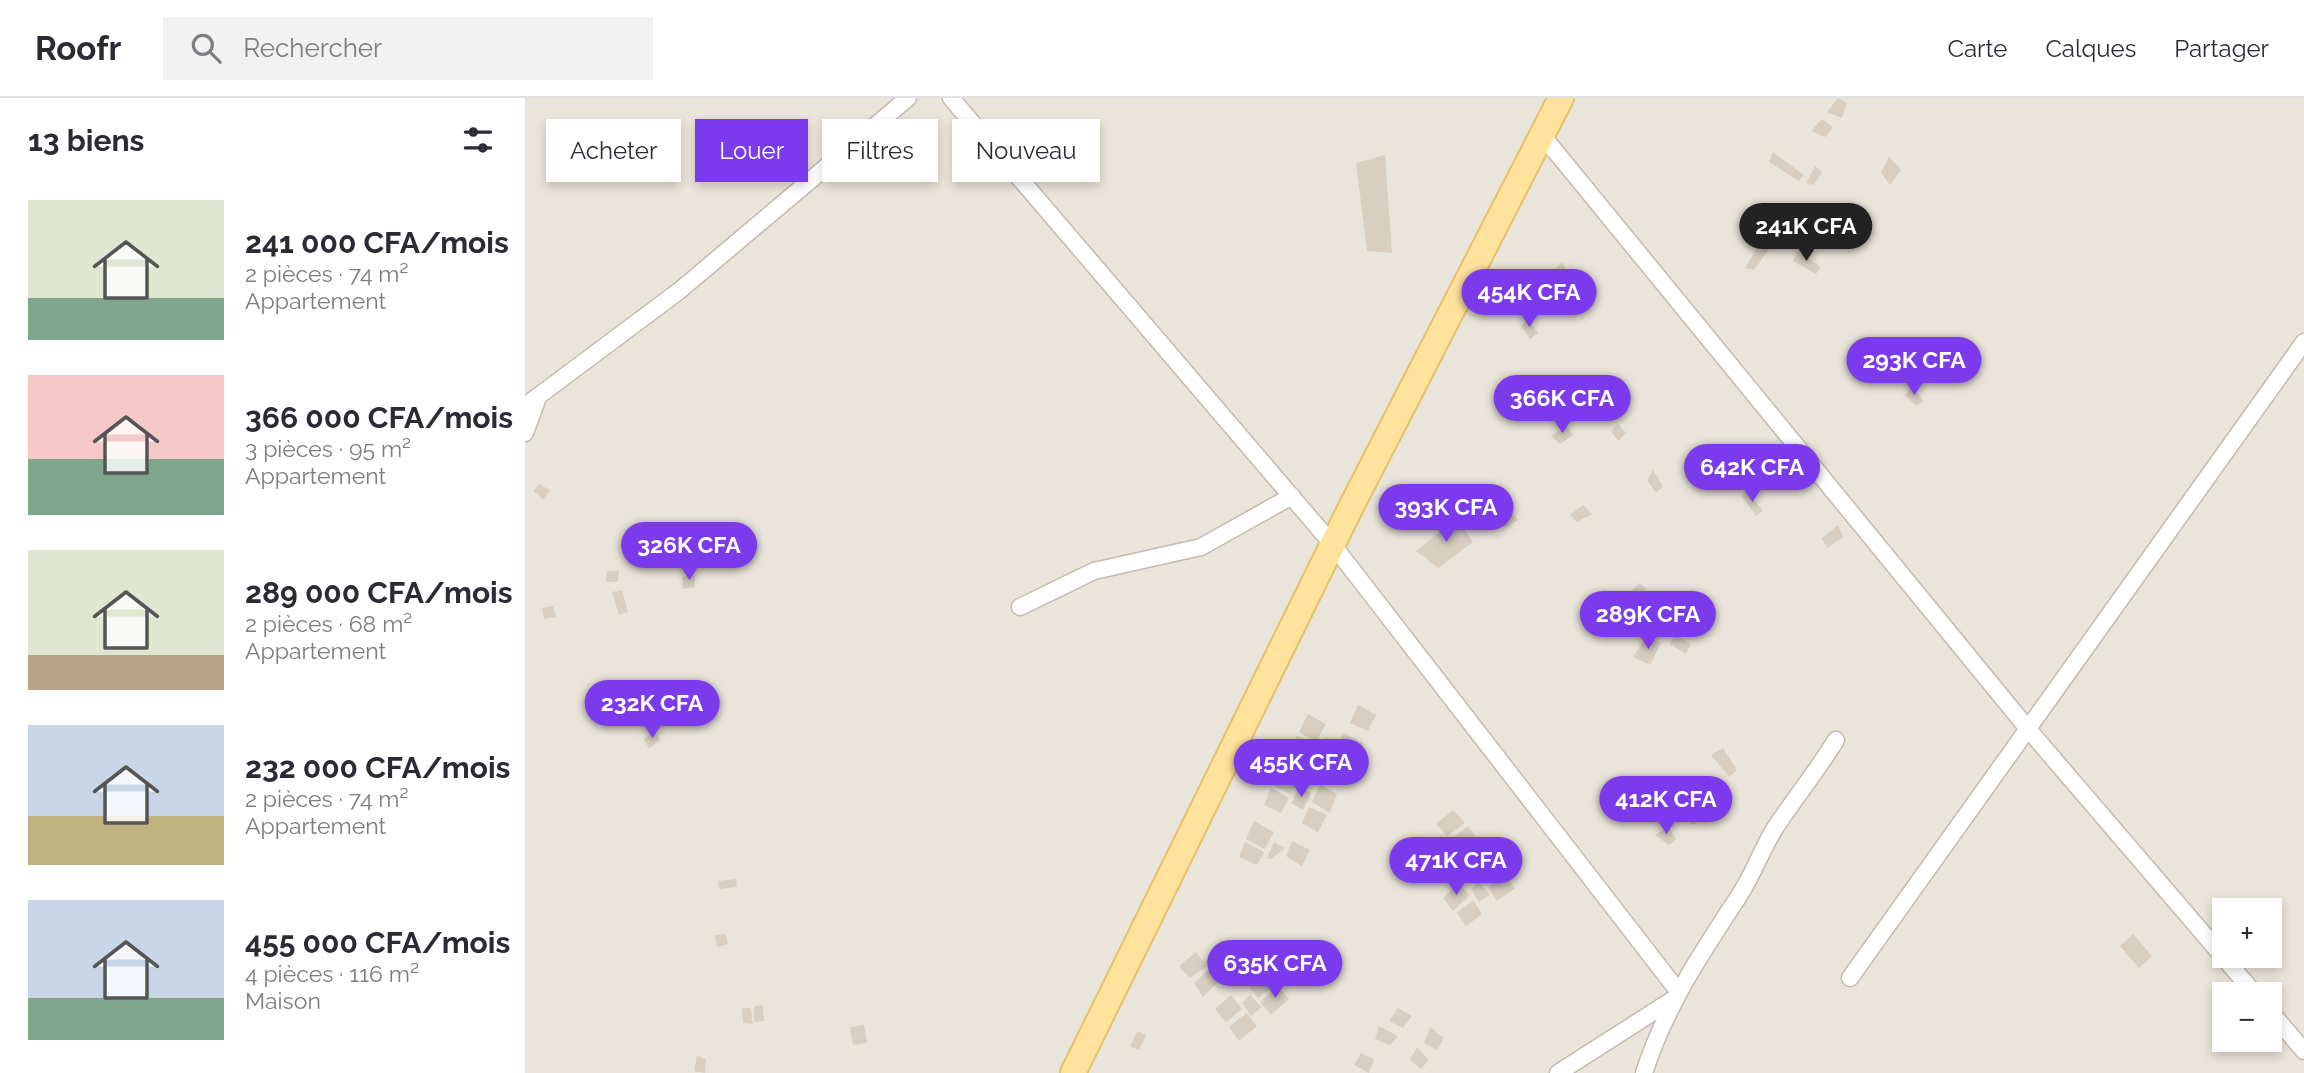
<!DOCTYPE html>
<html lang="fr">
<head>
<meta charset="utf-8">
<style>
  body { margin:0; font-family:Raleway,sans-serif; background:#f2f2f3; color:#2b2b33; height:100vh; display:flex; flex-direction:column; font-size:26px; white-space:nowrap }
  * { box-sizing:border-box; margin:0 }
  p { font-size:23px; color:#7c7c81 }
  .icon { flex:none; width:38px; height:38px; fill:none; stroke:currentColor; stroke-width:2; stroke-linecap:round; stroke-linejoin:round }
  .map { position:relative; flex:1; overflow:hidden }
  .side { display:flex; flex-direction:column; background:#fff; width:525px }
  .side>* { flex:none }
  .top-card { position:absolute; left:21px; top:21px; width:665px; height:63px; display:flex; gap:14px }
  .fabs { position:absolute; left:1687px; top:800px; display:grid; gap:14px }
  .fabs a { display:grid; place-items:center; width:70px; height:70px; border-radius:0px; background:#fff; box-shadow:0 4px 10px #0003; font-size:35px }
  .price { position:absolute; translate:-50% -60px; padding:0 16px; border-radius:24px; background:#7c3aed; color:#fff; font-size:23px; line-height:46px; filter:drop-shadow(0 2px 4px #0008) }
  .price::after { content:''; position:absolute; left:50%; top:42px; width:21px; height:16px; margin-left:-10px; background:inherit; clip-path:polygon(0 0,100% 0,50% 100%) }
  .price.on { background:#222; color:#fff }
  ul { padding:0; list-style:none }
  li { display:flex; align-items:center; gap:21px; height:175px; padding:0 28px }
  li span { display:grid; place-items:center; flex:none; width:196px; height:140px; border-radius:0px; color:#555 }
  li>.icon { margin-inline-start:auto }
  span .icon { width:84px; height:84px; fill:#fffc; stroke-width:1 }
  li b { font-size:30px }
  h2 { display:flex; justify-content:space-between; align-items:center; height:84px; padding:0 28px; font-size:30px }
  .pill { padding:0 24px; border-radius:0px; background:#fff; box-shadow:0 4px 10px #0003; font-size:24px; line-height:63px }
  .pill.on { background:#7c3aed; color:#fff }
  header { display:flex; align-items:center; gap:42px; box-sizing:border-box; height:98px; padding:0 35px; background:#fff; border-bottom:2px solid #e1e1e2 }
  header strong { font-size:33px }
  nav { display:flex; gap:38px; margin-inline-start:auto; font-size:24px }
  .search { width:490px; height:63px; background:#f2f2f3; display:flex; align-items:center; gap:18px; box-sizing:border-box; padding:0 24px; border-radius:0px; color:#7c7c81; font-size:26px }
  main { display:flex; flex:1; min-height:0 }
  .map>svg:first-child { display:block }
</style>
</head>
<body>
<header>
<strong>Roofr</strong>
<div class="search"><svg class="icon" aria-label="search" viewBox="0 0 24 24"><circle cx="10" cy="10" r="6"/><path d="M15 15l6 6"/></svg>Rechercher</div>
<nav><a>Carte</a><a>Calques</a><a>Partager</a></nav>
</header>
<main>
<section class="side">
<h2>13 biens<svg class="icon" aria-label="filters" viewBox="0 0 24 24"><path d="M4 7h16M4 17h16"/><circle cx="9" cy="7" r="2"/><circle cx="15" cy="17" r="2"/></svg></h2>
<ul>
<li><span style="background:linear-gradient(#dfe7d0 70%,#7fa58c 0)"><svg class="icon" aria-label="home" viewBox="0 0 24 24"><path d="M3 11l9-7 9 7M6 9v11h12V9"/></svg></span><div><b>241 000 CFA/mois</b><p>2 pièces · 74 m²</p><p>Appartement</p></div></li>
<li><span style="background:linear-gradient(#f6c9c9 60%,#7fa58c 0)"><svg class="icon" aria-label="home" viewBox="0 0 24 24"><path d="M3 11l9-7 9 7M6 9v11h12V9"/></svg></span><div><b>366 000 CFA/mois</b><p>3 pièces · 95 m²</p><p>Appartement</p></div></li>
<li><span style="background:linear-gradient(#dfe7d0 75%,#b9a48a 0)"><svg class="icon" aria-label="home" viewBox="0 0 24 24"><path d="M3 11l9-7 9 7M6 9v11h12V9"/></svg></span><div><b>289 000 CFA/mois</b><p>2 pièces · 68 m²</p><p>Appartement</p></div></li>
<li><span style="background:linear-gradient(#c9d6e8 65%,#c2b280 0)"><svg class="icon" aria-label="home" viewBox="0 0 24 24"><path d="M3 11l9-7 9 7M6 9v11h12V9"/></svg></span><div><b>232 000 CFA/mois</b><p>2 pièces · 74 m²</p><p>Appartement</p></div></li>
<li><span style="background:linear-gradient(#c9d6e8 70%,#7fa58c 0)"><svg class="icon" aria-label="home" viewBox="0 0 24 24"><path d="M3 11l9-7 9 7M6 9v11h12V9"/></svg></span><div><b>455 000 CFA/mois</b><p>4 pièces · 116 m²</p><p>Maison</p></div></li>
</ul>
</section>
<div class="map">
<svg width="1779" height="975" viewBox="0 0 1779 975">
  <rect width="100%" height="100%" fill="#f6f3ec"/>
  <path fill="#eae5da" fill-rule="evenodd" d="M0 0H1779V975H0ZM1699 812H1745V858H1699ZM1699 896H1745V942H1699Z"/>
  <g fill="#d8cfc1">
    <path d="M1313 0 1322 5 1317 20 1302 14Z"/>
    <path d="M1297 21 1308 29 1301 39 1286 33Z"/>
    <path d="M1248 54 1279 77 1274 83 1244 64Z"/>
    <path d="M860 57 867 155 842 153 831 65Z"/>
    <path d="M1364 59 1376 72 1365 87 1356 75Z"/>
    <path d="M1290 68 1297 74 1289 87 1281 85Z"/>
    <path d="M1235 145 1245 150 1229 172 1220 170Z"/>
    <path d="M1273 152 1296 169 1291 176 1268 163Z"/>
    <path d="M1037 164 1048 184 1041 190 1028 174Z"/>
    <path d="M1003 221 1013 235 1005 241 996 228Z"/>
    <path d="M1007 284 1017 301 1007 304 996 291Z"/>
    <path d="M1387 288 1398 303 1391 308 1380 297Z"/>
    <path d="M1093 326 1101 335 1093 343 1086 333Z"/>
    <path d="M1041 328 1048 337 1035 346 1026 338Z"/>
    <path d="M1128 372 1138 388 1131 395 1122 382Z"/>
    <path d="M14 386 25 392 18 402 9 393Z"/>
    <path d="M1222 393 1238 413 1231 418 1217 398Z"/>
    <path d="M1058 407 1067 416 1052 424 1045 417Z"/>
    <path d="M984 411 993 422 980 430 973 424Z"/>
    <path d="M932 420 948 444 913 470 891 453Z"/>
    <path d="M1313 427 1318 439 1302 450 1297 440Z"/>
    <path d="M94 472 93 484H81L82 473Z"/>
    <path d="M170 478V489L158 491 157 479Z"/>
    <path d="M1114 485 1121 490 1110 501 1101 499Z"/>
    <path d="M97 492 103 514 94 517 87 494Z"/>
    <path d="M28 508 31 519 19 521 17 510Z"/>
    <path d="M1150 536 1166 546 1161 556 1145 546Z"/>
    <path d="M1122 538 1136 545 1125 567 1108 559Z"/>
    <path d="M833 607 851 617 843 633 825 625Z"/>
    <path d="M166 614H174L177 625 163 626Z"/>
    <path d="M783 616 801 626 791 644 774 634Z"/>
    <path d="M130 633 135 642 124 650 119 641Z"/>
    <path d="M818 635 838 645 831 662 812 653Z"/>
    <path d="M772 638 790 646 783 661 765 652Z"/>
    <path d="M800 639 811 644 804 659 793 654Z"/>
    <path d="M1198 650 1212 672 1204 679 1186 657Z"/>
    <path d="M810 656 827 665 820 679 802 671Z"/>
    <path d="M756 671 774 679 765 696 748 687Z"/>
    <path d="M795 686 812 696 805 715 787 704Z"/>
    <path d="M746 690 764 700 756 715 739 707Z"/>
    <path d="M775 690 786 695 778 712 766 705Z"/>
    <path d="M1095 700 1103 704 1095 715 1086 713Z"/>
    <path d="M784 709 802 717 793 734 777 725Z"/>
    <path d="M1172 711 1178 720 1168 727 1161 722Z"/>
    <path d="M928 712 940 725 922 738 911 726Z"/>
    <path d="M729 723 749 734 740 751 721 741Z"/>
    <path d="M943 728 952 740 935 757 924 743Z"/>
    <path d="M1143 729 1151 741 1144 747 1130 737Z"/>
    <path d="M894 738 906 752 889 767 878 752Z"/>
    <path d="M916 738 925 751 915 758 906 746Z"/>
    <path d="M767 743 785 752 777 768 761 758Z"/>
    <path d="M720 744 739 754 732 767 714 759Z"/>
    <path d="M749 744 760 750 746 761 742 760Z"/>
    <path d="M909 757 920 769 902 783 892 769Z"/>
    <path d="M967 758 977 774 960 786 950 773Z"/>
    <path d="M979 777 990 790 972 803 963 789Z"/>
    <path d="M211 781 212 789 194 791 193 783Z"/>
    <path d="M954 784 965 797 954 804 946 791Z"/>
    <path d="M933 785 945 797 928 813 918 800Z"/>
    <path d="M948 802 957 816 941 828 932 815Z"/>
    <path d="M201 836 203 846 192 849 190 837Z"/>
    <path d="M1608 836 1627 858 1614 870 1595 848Z"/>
    <path d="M717 844 729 858 710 875 698 861Z"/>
    <path d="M671 854 682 868 665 880 654 868Z"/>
    <path d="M685 859 689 865 694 861 699 867 690 876 680 864Z"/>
    <path d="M739 871 751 885 733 900 722 886Z"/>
    <path d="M683 872 693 884 678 899 669 885Z"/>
    <path d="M753 888 764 901 746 917 735 904Z"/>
    <path d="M706 897 717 911 701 924 690 911Z"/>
    <path d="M725 897 737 909 726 918 717 905Z"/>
    <path d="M238 907 239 923 229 924V908Z"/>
    <path d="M217 910H226L228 926 218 925Z"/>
    <path d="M873 910 887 918 878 930 864 923Z"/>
    <path d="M721 915 732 928 714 943 704 929Z"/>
    <path d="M339 927 342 945 328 947 325 929Z"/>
    <path d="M854 928 873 938 865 947 850 941Z"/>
    <path d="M905 929 919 940 912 952 899 945Z"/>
    <path d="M613 933 621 937 614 952 605 948Z"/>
    <path d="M892 949 904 962 896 971 885 962Z"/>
    <path d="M836 955 849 961 844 975 829 967Z"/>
    <path d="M172 958 181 961 180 975 169 973Z"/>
  </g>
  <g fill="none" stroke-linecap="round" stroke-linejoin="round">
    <defs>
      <g id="minor">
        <path d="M426 0 808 447 1153 893"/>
        <path d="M1017 37 1503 631 1730 896"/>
        <path d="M0 308 154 193 383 0"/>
        <path d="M0 335 12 302"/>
        <path d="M495 509 569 473 676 449 767 398"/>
        <path d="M1325 880 1779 244"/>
        <path d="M1745 913 1779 953"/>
        <path d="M1033 975 1147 902"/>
        <path d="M1119 975C1140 910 1175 857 1212 801 1227 779 1236 753 1250 730 1270 700 1292 673 1311 642"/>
      </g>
      <path id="primary" d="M548 975 825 411 1036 0"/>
    </defs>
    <use href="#minor" stroke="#c2bbae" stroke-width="19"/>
    <use href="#primary" stroke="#e6c16a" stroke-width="28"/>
    <use href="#minor" stroke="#fff" stroke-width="16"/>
    <use href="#primary" stroke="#ffe39c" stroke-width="24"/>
  </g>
</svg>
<div class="fabs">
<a>+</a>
<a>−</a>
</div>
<b class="price on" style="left:1281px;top:165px">241K CFA</b>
<b class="price" style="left:1004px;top:231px">454K CFA</b>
<b class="price" style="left:1389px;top:299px">293K CFA</b>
<b class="price" style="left:1037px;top:337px">366K CFA</b>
<b class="price" style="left:1227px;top:406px">642K CFA</b>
<b class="price" style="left:921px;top:446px">393K CFA</b>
<b class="price" style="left:164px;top:484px">326K CFA</b>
<b class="price" style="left:1123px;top:553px">289K CFA</b>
<b class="price" style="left:127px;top:642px">232K CFA</b>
<b class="price" style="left:776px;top:701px">455K CFA</b>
<b class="price" style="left:1141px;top:738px">412K CFA</b>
<b class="price" style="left:931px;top:799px">471K CFA</b>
<b class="price" style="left:750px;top:902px">635K CFA</b>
<div class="top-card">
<a class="pill">Acheter</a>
<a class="pill on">Louer</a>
<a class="pill">Filtres</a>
<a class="pill">Nouveau</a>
</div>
</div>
</main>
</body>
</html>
